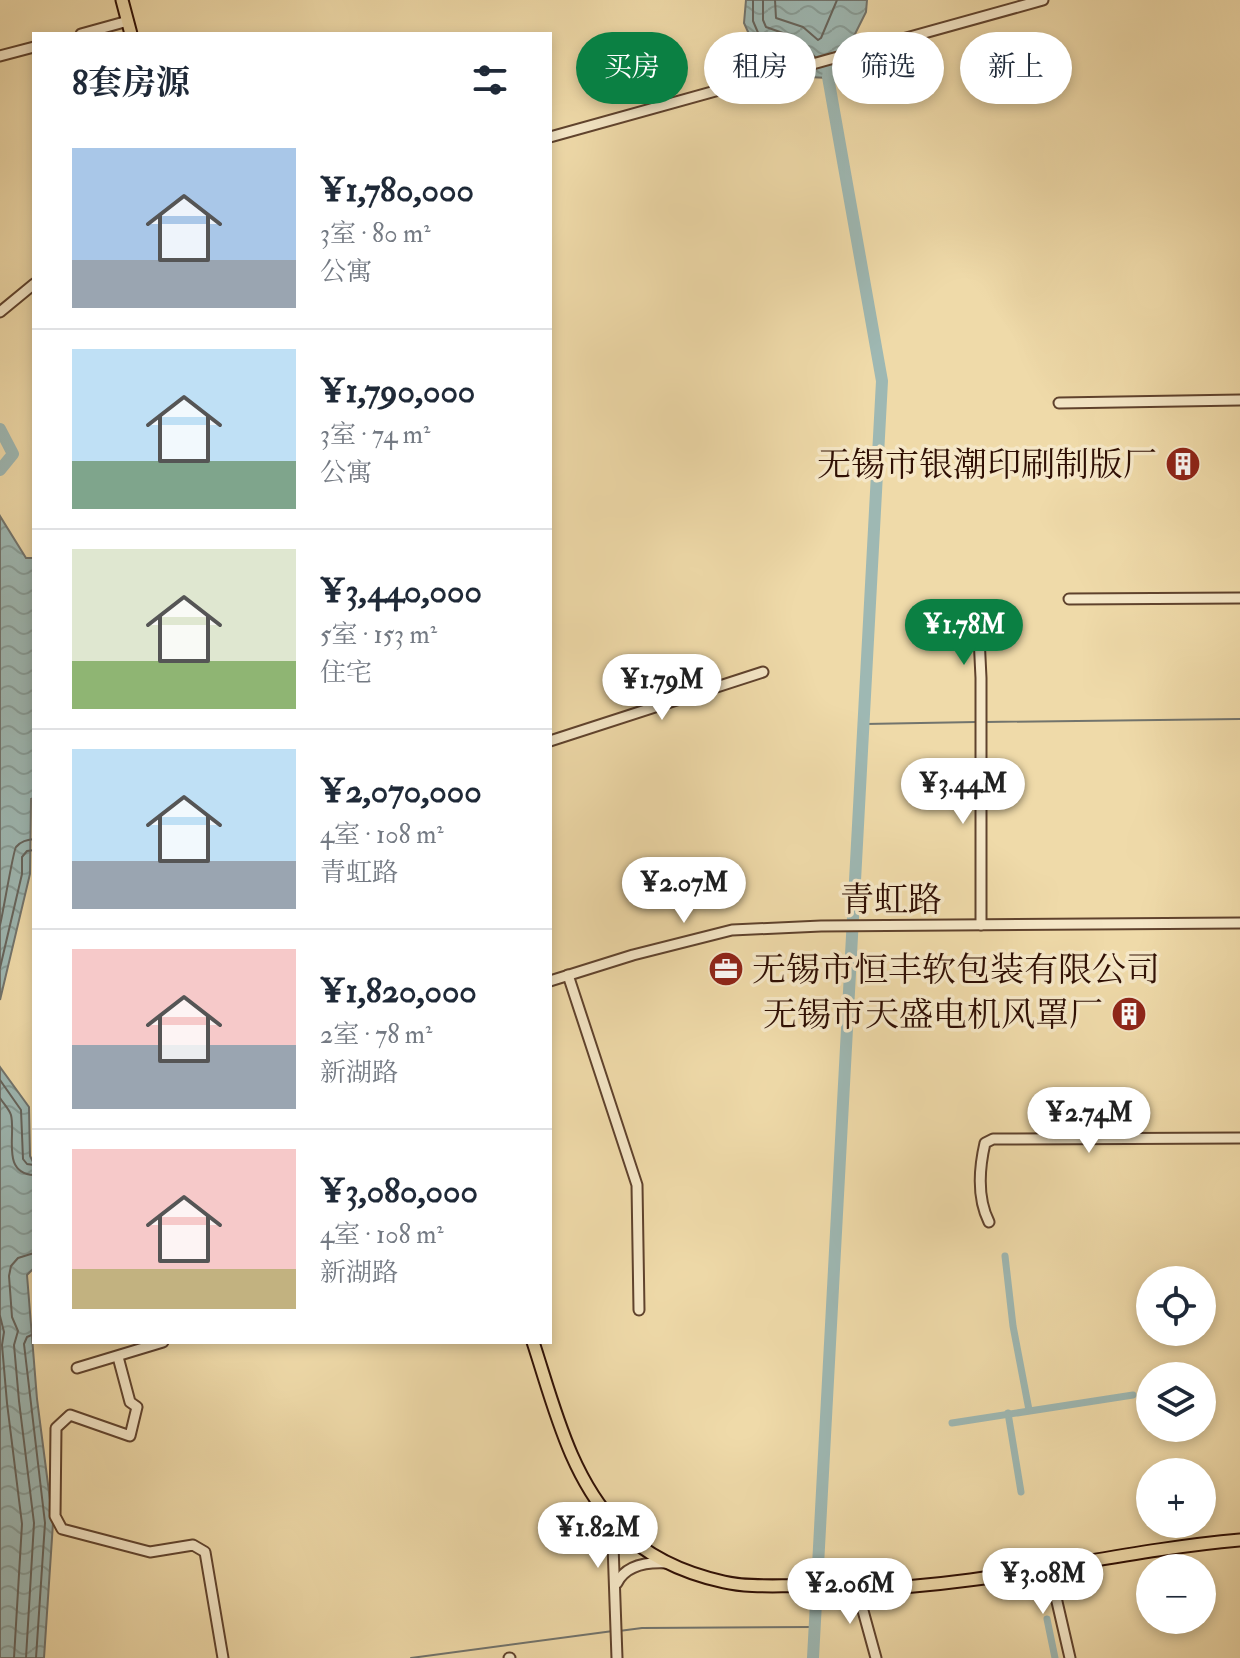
<!DOCTYPE html>
<html lang="zh">
<head>
<meta charset="utf-8">
<style>
  body { margin:0; font-family:"IM FELL Double Pica","Noto Serif SC",serif; background:#f6f6f7; color:#1f2937; height:100vh; display:flex; flex-direction:column; font-size:30px; white-space:nowrap }
  * { box-sizing:border-box; margin:0 }
  p { font-size:26px; color:#747a83 }
  .icon { flex:none; width:44px; height:44px; fill:none; stroke:currentColor; stroke-width:2; stroke-linecap:round; stroke-linejoin:round }
  .map { position:relative; flex:1; overflow:hidden }
  .details { position:absolute; left:32px; top:32px; width:520px; height:1312px; display:flex; flex-direction:column; background:#fff; border-radius:0px; box-shadow:0 4px 12px #0003 }
  .details>* { flex:none }
  .hud { position:absolute; left:576px; top:32px; width:544px; height:72px; display:flex; gap:16px }
  .buttons { position:absolute; left:1136px; top:1266px; display:grid; gap:16px }
  .buttons a { display:grid; place-items:center; width:80px; height:80px; border-radius:50%; background:#fff; box-shadow:0 4px 12px #0003; font-size:40px }
  .price { position:absolute; translate:-50% -68px; padding:0 18px; border-radius:28px; background:#fff; color:#222; font-size:26px; line-height:52px; filter:drop-shadow(0 2px 4px #0008) }
  .price::after { content:''; position:absolute; left:50%; top:48px; width:24px; height:18px; margin-left:-12px; background:inherit; clip-path:polygon(0 0,100% 0,50% 100%) }
  .price.selected { background:#0b8043; color:#fff }
  ul { padding:0; list-style:none }
  li { display:flex; align-items:center; gap:24px; height:200px; padding:0 40px }
  li+li { border-top:2px solid #e0e1e3 }
  li span { display:grid; place-items:center; flex:none; width:224px; height:160px; border-radius:0px; color:#555 }
  li>.icon { margin-inline-start:auto }
  span .icon { width:96px; height:96px; fill:#fffc; stroke-width:1 }
  li b { font-size:34px }
  h2 { display:flex; justify-content:space-between; align-items:center; height:96px; padding:0 40px; font-size:34px }
  .tag { padding:0 28px; border-radius:36px; background:#fff; box-shadow:0 4px 12px #0003; font-size:28px; line-height:72px }
  .tag.selected { background:#0b8043; color:#fff }
  .map>svg:first-child { display:block }
</style>
</head>
<body>
<div class="map">
<svg width="1240" height="1658" viewBox="0 0 1240 1658">
  <defs>
    <pattern id="water-waves" width="16" height="10" patternUnits="userSpaceOnUse" patternTransform="scale(2)"><rect width="16" height="10" fill="#9eb8b3"/><path d="M0 5q4-4 8 0t8 0" fill="none" stroke="#889d98"/></pattern>
  </defs>
  <rect width="100%" height="100%" fill="#efdaa9"/>
  <filter id="stains"><feTurbulence type="fractalNoise" baseFrequency=".0025" numOctaves="4"/><feColorMatrix values="0 0 0 0 .2 0 0 0 0 .09 0 0 0 0 .02 0 0 0 .5 -.17"/></filter>
  <radialGradient id="worn" r=".72"><stop offset=".6" stop-color="#630" stop-opacity="0"/><stop offset="1" stop-color="#630" stop-opacity=".3"/></radialGradient>
  <g fill="url(#water-waves)" stroke="#72746d" stroke-width="2">
    <path d="M746 0H867L866 12 851 42 850 79 808 77 788 53 753 43 744 23Z"/>
    <path d="M0 516 26 558H34V798L31 799 30 874 0 1000Z"/>
    <path d="M0 1067 29 1107 30 1156 34 1164V1268L27 1275 37 1399 53 1523 44 1658H0Z"/>
  </g>
  <g fill="none" stroke-linecap="round" stroke-linejoin="round">
    <g stroke="#66645c" stroke-width="2">
      <path d="M753 0V21L759 35 792 46 804 60"/>
      <path d="M763 0V20L766 27 797 38 815 57"/>
      <path d="M775 0 776 18 803 27 818 40 821 38 837 0"/>
      <path d="M0 925C3 914 13 851 16 847 21 841 27 840 34 839"/>
      <path d="M0 968 22 874V857L27 851 34 850"/>
      <path d="M0 1080 21 1110 23 1159 27 1164 34 1165"/>
      <path d="M0 1098C3 1103 9 1109 11 1115 16 1136 1 1173 34 1175"/>
      <path d="M0 1316 4 1332 2 1345 7 1403 22 1524 14 1658"/>
      <path d="M34 1334 27 1337 24 1344 45 1523 36 1658"/>
      <path d="M26 1658 34 1523 19 1401 14 1345 18 1331 12 1317 9 1276 11 1266 18 1258 34 1253"/>
    </g>
    <g stroke="#72746d" stroke-width="2">
      <path d="M986 722 1240 719"/>
      <path d="M865 724 976 722"/>
      <path d="M619 1631 642 1628 814 1627"/>
      <path d="M411 1658 613 1631"/>
    </g>
    <g stroke="#9eb8b3" stroke-width="7">
      <path d="M1005 1256 1013 1326 1029 1410"/>
      <path d="M1008 1413 1021 1492"/>
      <path d="M952 1423 1133 1395"/>
      <path d="M1047 1619 1055 1658"/>
    </g>
    <g stroke="#9eb8b3" stroke-width="12">
      <path d="M0 429 13 454 0 470"/>
      <path d="M813 1658 882 381 828 77 830 63"/>
    </g>
    <defs>
      <g id="minor">
        <path d="M81 34 128 21"/>
        <path d="M0 56 34 47"/>
        <path d="M550 137 1043 0"/>
        <path d="M0 312 34 284"/>
        <path d="M1059 403 1240 400"/>
        <path d="M1069 599 1240 598"/>
        <path d="M978 616 981 678V925"/>
        <path d="M550 741 763 672"/>
        <path d="M568 975 637 1185 639 1310"/>
        <path d="M550 981 633 955 732 930 821 926 1240 923"/>
        <path d="M989 1222C977 1198 979 1169 985 1143L993 1139 1240 1138"/>
        <path d="M118 1357 130 1402 137 1407 130 1436 70 1415 56 1428 55 1516 62 1529 150 1552 193 1545 205 1552 223 1658"/>
        <path d="M77 1368 163 1342"/>
        <path d="M1049 1567 1070 1658"/>
        <path d="M617 1583C626 1565 648 1562 666 1563"/>
        <path d="M861 1589 862 1607 876 1658"/>
        <path d="M509 1658H510"/>
        <path d="M617 1658 613 1545 619 1528"/>
      </g>
      <g id="major">
        <path d="M122 0 131 34"/>
        <path d="M533 1342C554 1406 570 1477 618 1527 647 1557 683 1573 724 1582 750 1588 781 1585 808 1586 826 1587 844 1589 862 1589 989 1586 1114 1551 1240 1540"/>
      </g>
    </defs>
    <use href="#minor" stroke="#5f422d" stroke-width="13"/>
    <use href="#major" stroke="#2f0f04" stroke-width="15"/>
    <use href="#minor" stroke="#f5e7c7" stroke-width="9"/>
    <use href="#major" stroke="#efdaa9" stroke-width="11"/>
  </g>
  <defs>
    <symbol id="building-disc" viewBox="-11 -11 22 22"><circle r="9.5" fill="#8f2418" stroke="#f5e7c7"/><path d="M-4-6H4V6H1V3H-1V6H-4ZM-2.5-4.3h1.7v1.8h-1.7ZM.8-4.3h1.7v1.8H.8ZM-2.5-1h1.7V.8h-1.7ZM.8-1h1.7V.8H.8Z" fill="#fff"/></symbol>
    <symbol id="office-disc" viewBox="-11 -11 22 22"><circle r="9.5" fill="#8f2418" stroke="#f5e7c7"/><path d="M-6-3h4V-5.5h4V-3h4V5H-6ZM-1-4.5V-3h2v-1.5ZM-6 0V1H6V0Z" fill="#fff"/></symbol>
  </defs>
  <g fill-rule="evenodd">
    <use href="#building-disc" x="1163" y="444" width="40" height="40"/>
    <use href="#office-disc" x="706" y="949" width="40" height="40"/>
    <use href="#building-disc" x="1109" y="994" width="40" height="40"/>
  </g>
  <g text-anchor="middle" stroke-width="7" stroke-linejoin="round" paint-order="stroke">
    <g font-size="34" fill="#2f0f04" stroke="#f5e7c7" text-anchor="end">
      <text x="1157" y="476">无锡市银潮印刷制版厂</text>
      <text x="752" y="981" text-anchor="start">无锡市恒丰软包装有限公司</text>
      <text x="1103" y="1026">无锡市天盛电机风罩厂</text>
    </g>
    <g font-size="34" fill="#2f0f04" stroke="#f5e7c7">
      <text x="891" y="911">青虹路</text>
    </g>
  </g>
  <rect width="100%" height="100%" filter="url(#stains)"/>
  <rect width="100%" height="100%" fill="url(#worn)"/>
</svg>
<div class="buttons">
<a><svg class="icon" aria-label="locate" viewBox="0 0 24 24"><circle cx="12" cy="12" r="6"/><path d="M12 2v4M12 18v4M2 12h4M18 12h4"/></svg></a>
<a><svg class="icon" aria-label="layers" viewBox="0 0 24 24"><path d="M12 4l9 5-9 5-9-5zM3 14l9 5 9-5"/></svg></a>
<a>+</a>
<a>−</a>
</div>
<b class="price selected" style="left:964px;top:667px">¥1.78M</b>
<b class="price" style="left:662px;top:722px">¥1.79M</b>
<b class="price" style="left:963px;top:826px">¥3.44M</b>
<b class="price" style="left:684px;top:925px">¥2.07M</b>
<b class="price" style="left:1089px;top:1155px">¥2.74M</b>
<b class="price" style="left:598px;top:1570px">¥1.82M</b>
<b class="price" style="left:1043px;top:1616px">¥3.08M</b>
<b class="price" style="left:850px;top:1626px">¥2.06M</b>
<div class="hud">
<a class="tag selected">买房</a>
<a class="tag">租房</a>
<a class="tag">筛选</a>
<a class="tag">新上</a>
</div>
<section class="details">
<h2>8套房源<svg class="icon" aria-label="filters" viewBox="0 0 24 24"><path d="M4 7h16M4 17h16"/><circle cx="9" cy="7" r="2"/><circle cx="15" cy="17" r="2"/></svg></h2>
<ul>
<li><span style="background:linear-gradient(#a9c7e8 70%,#9aa5b1 0)"><svg class="icon" aria-label="home" viewBox="0 0 24 24"><path d="M3 11l9-7 9 7M6 9v11h12V9"/></svg></span><div><b>¥1,780,000</b><p>3室 · 80 m²</p><p>公寓</p></div></li>
<li><span style="background:linear-gradient(#bfe0f5 70%,#7fa58c 0)"><svg class="icon" aria-label="home" viewBox="0 0 24 24"><path d="M3 11l9-7 9 7M6 9v11h12V9"/></svg></span><div><b>¥1,790,000</b><p>3室 · 74 m²</p><p>公寓</p></div></li>
<li><span style="background:linear-gradient(#dfe7d0 70%,#8fb573 0)"><svg class="icon" aria-label="home" viewBox="0 0 24 24"><path d="M3 11l9-7 9 7M6 9v11h12V9"/></svg></span><div><b>¥3,440,000</b><p>5室 · 153 m²</p><p>住宅</p></div></li>
<li><span style="background:linear-gradient(#bfe0f5 70%,#9aa5b1 0)"><svg class="icon" aria-label="home" viewBox="0 0 24 24"><path d="M3 11l9-7 9 7M6 9v11h12V9"/></svg></span><div><b>¥2,070,000</b><p>4室 · 108 m²</p><p>青虹路</p></div></li>
<li><span style="background:linear-gradient(#f6c9c9 60%,#9aa5b1 0)"><svg class="icon" aria-label="home" viewBox="0 0 24 24"><path d="M3 11l9-7 9 7M6 9v11h12V9"/></svg></span><div><b>¥1,820,000</b><p>2室 · 78 m²</p><p>新湖路</p></div></li>
<li><span style="background:linear-gradient(#f6c9c9 75%,#c2b280 0)"><svg class="icon" aria-label="home" viewBox="0 0 24 24"><path d="M3 11l9-7 9 7M6 9v11h12V9"/></svg></span><div><b>¥3,080,000</b><p>4室 · 108 m²</p><p>新湖路</p></div></li>
</ul>
</section>
</div>
</body>
</html>
